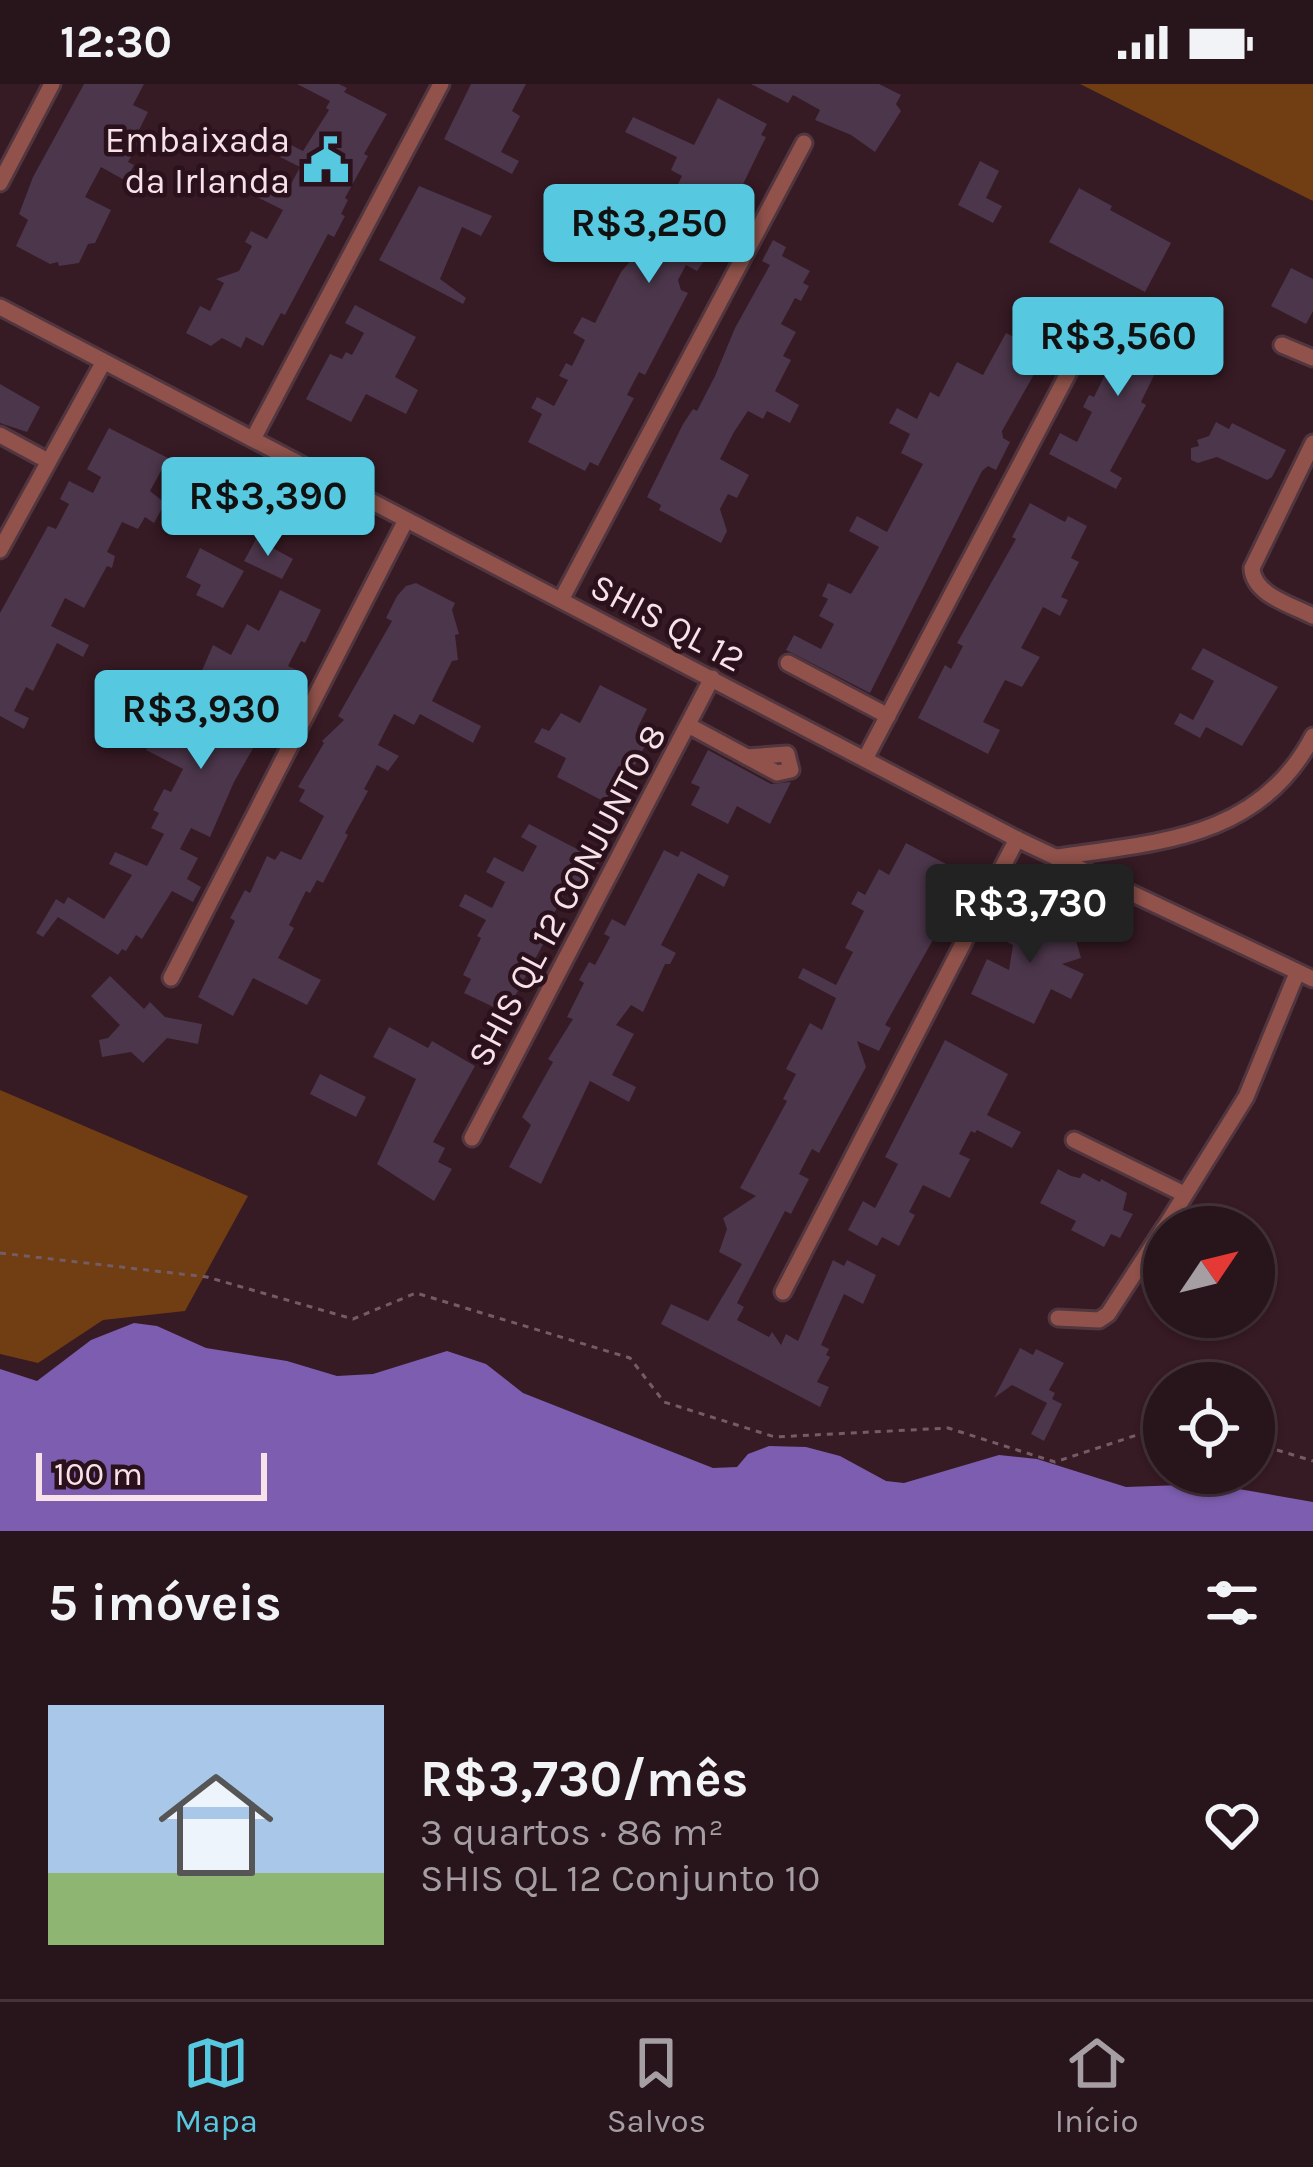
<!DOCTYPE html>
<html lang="pt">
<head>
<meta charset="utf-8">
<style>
  body { margin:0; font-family:Karla,sans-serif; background:#342128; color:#f1f3f6; height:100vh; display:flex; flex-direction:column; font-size:45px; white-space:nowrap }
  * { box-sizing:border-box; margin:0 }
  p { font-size:39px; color:#a59ea3 }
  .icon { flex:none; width:66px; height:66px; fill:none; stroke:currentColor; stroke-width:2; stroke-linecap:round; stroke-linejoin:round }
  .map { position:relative; height:1447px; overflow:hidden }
  .panel { display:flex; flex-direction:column; background:#28141b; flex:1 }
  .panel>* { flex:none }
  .needle { width:78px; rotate:55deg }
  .buttons { position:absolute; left:1143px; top:1122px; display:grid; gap:24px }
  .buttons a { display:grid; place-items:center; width:132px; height:132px; border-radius:50%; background:#28141b; box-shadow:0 3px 9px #0004,0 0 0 3px #44333a; font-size:60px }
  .scale { position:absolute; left:36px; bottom:30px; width:231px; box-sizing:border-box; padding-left:12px; border:6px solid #f6e2e8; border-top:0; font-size:33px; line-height:42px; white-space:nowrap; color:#f6e2e8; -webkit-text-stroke:9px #2b111b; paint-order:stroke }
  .price { position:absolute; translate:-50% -102px; padding:0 27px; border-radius:12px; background:#56c9e1; color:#111; font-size:39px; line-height:78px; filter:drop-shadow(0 3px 6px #0008) }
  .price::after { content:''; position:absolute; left:50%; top:72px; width:36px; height:27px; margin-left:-18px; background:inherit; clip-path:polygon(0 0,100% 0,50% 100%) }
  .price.current { background:#222; color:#fff }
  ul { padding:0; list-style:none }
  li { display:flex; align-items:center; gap:36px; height:300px; padding:0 48px }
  li span { display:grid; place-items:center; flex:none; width:336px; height:240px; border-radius:0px; color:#555 }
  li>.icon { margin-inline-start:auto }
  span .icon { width:144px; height:144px; fill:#fffc; stroke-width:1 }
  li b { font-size:51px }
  h2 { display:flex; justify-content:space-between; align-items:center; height:144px; padding:0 48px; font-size:51px }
  .status { display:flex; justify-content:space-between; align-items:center; height:84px; padding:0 60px; background:#28141b; direction:ltr }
  .status svg { height:33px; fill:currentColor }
  .dock { display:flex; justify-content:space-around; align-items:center; height:168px; border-top:3px solid #44333a; background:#28141b; font-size:33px; color:#a59ea3 }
  .dock a { display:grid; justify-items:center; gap:6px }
  .dock .current { color:#56c9e1 }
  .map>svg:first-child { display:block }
</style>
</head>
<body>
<div class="status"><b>12:30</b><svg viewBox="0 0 49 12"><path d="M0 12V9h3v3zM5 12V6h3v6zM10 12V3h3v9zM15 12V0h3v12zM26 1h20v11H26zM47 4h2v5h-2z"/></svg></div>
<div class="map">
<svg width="1313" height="1447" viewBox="0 0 1313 1447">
  <rect width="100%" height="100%" fill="#361a24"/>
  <g fill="#713d12">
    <path d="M1080 0H1313V117Z"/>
    <path d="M0 1006 248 1112 185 1227 103 1236 38 1279 0 1270Z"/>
  </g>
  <path fill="#7d5daf" d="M134 1239 157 1242 206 1264 287 1277 337 1292 373 1290 447 1267 486 1280 523 1309 713 1384 737 1383 748 1370 769 1362 806 1363 840 1372 886 1397 904 1399 999 1371 1037 1375 1126 1403 1210 1400 1313 1418V1447H0V1285L37 1297 91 1256Z"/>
  <g fill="#4c364b">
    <path d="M84 0H144L133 21 148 28 135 54 139 57 128 78 134 81 126 97 101 83 85 113 111 126 95 159 88 160 79 179 59 182 58 178 50 180 16 162 28 136 19 130 33 93Z"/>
    <path d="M297 0H339L347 4 344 8 387 30 364 70 368 72 345 114 348 116 341 130 345 132 334 153 328 150 285 231 281 229 263 262 246 253 241 264 222 254 211 262 186 249 200 222 210 227 224 199 216 195 239 187 252 162 245 158 251 147 267 155 283 126 257 113 263 101 284 113 300 83 280 73 287 59 303 67 329 26 326 24 330 17Z"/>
    <path d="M471 0H526L512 27 520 32 501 68 519 77 512 90 444 55Z"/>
    <path d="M751 0H879L901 11 896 20 901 27 875 68 851 51 815 36 820 26 793 11 788 19Z"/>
    <path d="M718 14 767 40 761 51 766 53 709 170 697 187 686 181 678 196 681 206 688 209 645 291 639 288 627 311 634 314 598 382 590 378 585 387 528 358 542 330 531 324 537 313 554 322 568 296 559 292 566 279 572 282 585 256 573 249 582 233 595 239 621 188 632 175 639 179 682 92 671 86 677 73 625 48 633 33 694 61Z"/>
    <path d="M980 77 999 87 986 114 1002 122 993 139 958 121Z"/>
    <path d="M419 102 492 132 481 152 462 143 440 195 466 214 463 220 379 176Z"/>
    <path d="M1079 104 1112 122 1110 126 1171 159 1145 208 1049 158Z"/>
    <path d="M773 156 786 163 782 172 810 187 803 199 809 202 801 217 795 214 781 240 796 248 783 272 791 276 775 307 799 321 790 339 767 327 763 335 748 327 734 348 720 375 749 391 737 414 728 410 720 425 727 447 721 459 659 426 661 421 647 413 683 340 693 325 697 327 715 292 735 244 770 181 762 177Z"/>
    <path d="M1291 184 1313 195V227L1306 240 1271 222Z"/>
    <path d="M355 221 416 253 395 293 418 306 406 330 366 310 351 338 306 315 330 270 342 275 346 268 352 271 364 249 345 239Z"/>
    <path d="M1139 222 1178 242 1141 318 1146 321 1110 387 1122 394 1116 405 1049 370 1060 349 1077 358 1092 328 1083 323 1089 311 1094 313Z"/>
    <path d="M1006 249 1046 269 1002 347 1003 354 1010 358 996 386 988 382 982 387 870 609 786 566 794 551 821 565 834 540 819 532 828 515 822 512 828 499 851 510 879 463 849 447 857 432 887 448 923 380 901 369 910 350 889 339 897 324 917 335 930 308 939 313 957 278 983 291Z"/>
    <path d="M0 300 40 323 27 348 0 339Z"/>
    <path d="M1216 338 1229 345 1232 339 1286 366 1272 393 1267 396 1217 373 1198 379 1191 376V364L1199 362 1197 356 1209 352Z"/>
    <path d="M109 344 168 374 150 407 165 419 154 439 145 433 138 445 122 438 107 468 115 472 112 484 107 482 84 524 65 514 51 542 89 561 83 573 57 559 33 607 26 603 14 627 29 634 24 645 0 632V529L48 442 56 445 69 420 60 415 69 397 93 409 101 393 87 385Z"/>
    <path d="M1030 419 1065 438 1068 432 1087 442 1071 474 1079 478 1061 513 1068 516 1060 532 1043 523 1021 564 1040 573 1022 603 1005 596 983 638 1000 646 988 670 918 634 945 581 951 585 963 562 957 559 1016 455 1012 453Z"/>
    <path d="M256 455 293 475 282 495 244 477Z"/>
    <path d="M200 464 244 487 223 524 196 511 201 501 186 493Z"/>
    <path d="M416 499 455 519 452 526 459 550 455 551 458 576 452 577 432 617 481 642 473 659 420 630 414 641 394 630 378 661 399 672 388 687 377 681 364 705 368 707 345 749 348 751 323 799 317 796 310 809 306 807 289 841 294 844 278 874 321 896 307 921 253 894 233 932 198 913 235 837 230 834 245 806 250 809 267 772 275 776 281 767 301 776 324 732 299 717 305 706 298 703 324 659 322 657 344 636 338 632 392 537 386 534 397 512 406 502Z"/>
    <path d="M280 506 321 526 305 559 301 557 288 582 297 586 234 698 210 753 191 744 180 765 198 774 187 795 201 803 193 818 172 807 142 855 136 851 126 867 122 865 118 871 58 833 43 853 36 849 56 815 64 820 68 813 104 835 132 791 109 780 115 768 147 782 164 750 151 744 159 729 153 726 164 705 171 708 183 685 146 666 155 648 190 666 203 640 184 630 192 615 206 622 219 598 201 589 213 561 231 571 247 540 259 547Z"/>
    <path d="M1203 564 1278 603 1242 662 1206 643 1200 654 1174 640 1180 629 1193 636 1214 597 1191 585Z"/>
    <path d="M600 601 647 625 637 645 650 652 635 681 626 678 605 718 557 693 566 674 534 658 542 644 549 647 561 629 580 639Z"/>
    <path d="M708 666 771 700 791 698 770 740 737 722 728 740 691 721 700 703 691 699Z"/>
    <path d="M529 740 600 777 590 795 584 791 579 802 574 799 570 808 566 806 543 851 547 853 506 929 464 909 471 895 463 891 481 854 477 852 486 836 459 822 465 810 492 824 505 798 486 788 494 773 523 788 537 762 521 753Z"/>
    <path d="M906 759 969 792 885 941 891 944 879 967 857 957 866 983 819 1069 812 1065 799 1090 809 1095 791 1130 785 1127 737 1219 744 1223 737 1236 769 1253 772 1248 781 1261 786 1250 798 1257 833 1176 844 1182 847 1176 876 1191 863 1220 844 1210 821 1261 829 1265 826 1271 830 1273 817 1298 829 1303 820 1323 661 1240 671 1220 708 1237 742 1180 719 1168 727 1145 723 1134 756 1112 740 1104 787 1017 783 1015 796 990 786 985 810 939 822 946 836 914 798 894 803 884 836 901 853 868 845 864 864 827 851 820 858 807 865 811 879 785 889 791Z"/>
    <path d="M664 766 678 773 681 767 729 792 724 803 698 789 661 861 676 869 670 880H665L643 928 631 921 616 941 634 950 612 991 636 1003 629 1018 590 997 541 1100 509 1083 531 1041 522 1033 553 978 548 975 573 935 567 933 584 899 579 896 589 878 595 881 610 853 604 850 612 835 625 842Z"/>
    <path d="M1035 825 1060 837 1056 858 1073 846 1081 874 1062 880 1084 890 1071 915 1051 905 1034 940 971 910 987 875 1009 886 1013 861 997 853 1006 833Z"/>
    <path d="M110 892 144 925 150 918 165 933 202 940 198 960 167 954 143 979 131 968 102 973 99 956 108 954 120 941 91 912Z"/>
    <path d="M389 943 428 964 432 957 475 982 433 1058 445 1064 438 1078 452 1085 434 1117 377 1080 416 995 373 973Z"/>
    <path d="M945 956 1008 990 987 1031 1021 1048 1012 1064 977 1046 975 1049 971 1047 959 1070 970 1075 950 1114 923 1101 909 1128 915 1131 899 1162 882 1153 877 1162 848 1146 863 1117 875 1124 898 1080 885 1073Z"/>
    <path d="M320 990 366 1013 356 1033 310 1010Z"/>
    <path d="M1058 1085 1071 1092 1080 1094 1083 1089 1100 1098 1101 1095 1127 1109 1123 1126 1133 1130 1120 1154 1111 1150 1104 1163 1071 1146 1076 1137 1040 1119Z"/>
    <path d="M1020 1264 1033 1271 1036 1265 1064 1279 1049 1306 1055 1309 1052 1315 1062 1320 1044 1357 1031 1350 1047 1319 1012 1301 994 1314Z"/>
  </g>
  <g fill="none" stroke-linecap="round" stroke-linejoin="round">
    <defs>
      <g id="minor">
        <path d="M0 99 52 0"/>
        <path d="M0 223 1017 755 1313 895"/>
        <path d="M1282 261 1313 274"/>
        <path d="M0 351 48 377"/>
        <path d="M253 355 441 0"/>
        <path d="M1313 359 1252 484C1253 511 1292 521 1313 532"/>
        <path d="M0 466 103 279"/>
        <path d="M561 516 804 59"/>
        <path d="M788 579 888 632"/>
        <path d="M688 641 777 689 791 686 787 670 747 673"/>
        <path d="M865 675 1092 244"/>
        <path d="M1058 773C1160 758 1260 754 1313 652"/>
        <path d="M171 894 405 438"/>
        <path d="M472 1054 712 594"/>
        <path d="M1074 1056 1184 1110"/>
        <path d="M1165 1143 1246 1013 1297 889"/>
        <path d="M783 1208 1017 755"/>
        <path d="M1058 1234 1099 1236 1108 1230 1164 1144"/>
      </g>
    </defs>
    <use href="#minor" stroke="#51363f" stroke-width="21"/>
    <g stroke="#755c64" stroke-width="3" stroke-dasharray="6 6" stroke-linecap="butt">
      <path d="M0 1169 207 1193 353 1235 416 1209 630 1274 664 1318 775 1353 948 1344 1055 1378 1152 1346 1164 1347"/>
      <path d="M1254 1359 1313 1377"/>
    </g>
    <use href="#minor" stroke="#90524b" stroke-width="15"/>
  </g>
  <defs>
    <symbol id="civic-bare" viewBox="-9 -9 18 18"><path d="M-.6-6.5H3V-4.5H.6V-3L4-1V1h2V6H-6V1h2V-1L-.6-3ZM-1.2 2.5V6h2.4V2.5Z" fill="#56c9e1" stroke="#2b111b" stroke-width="2.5" paint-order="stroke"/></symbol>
  </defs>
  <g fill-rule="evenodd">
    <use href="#civic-bare" x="293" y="43" width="66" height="66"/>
  </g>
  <g text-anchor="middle" stroke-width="9" stroke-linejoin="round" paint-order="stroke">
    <g font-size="36" fill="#f6e2e8" stroke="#2b111b" text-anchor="end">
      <text x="290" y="68">Embaixada<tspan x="290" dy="41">da Irlanda</tspan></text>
    </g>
    <g font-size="36" fill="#f6e2e8" stroke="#2b111b">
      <text transform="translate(668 538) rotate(28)" y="13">SHIS QL 12</text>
      <text transform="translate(566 811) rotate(-62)" y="13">SHIS QL 12 CONJUNTO 8</text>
    </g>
  </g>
</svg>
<div class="buttons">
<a><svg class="needle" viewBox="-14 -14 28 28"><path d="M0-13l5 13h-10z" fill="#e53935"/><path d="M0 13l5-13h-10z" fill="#a59ea3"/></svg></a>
<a><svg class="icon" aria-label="locate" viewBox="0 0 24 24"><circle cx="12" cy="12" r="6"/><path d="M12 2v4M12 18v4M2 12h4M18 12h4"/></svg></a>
</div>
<div class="scale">100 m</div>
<b class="price" style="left:649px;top:202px">R$3,250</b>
<b class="price" style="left:1118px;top:315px">R$3,560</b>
<b class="price" style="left:268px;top:475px">R$3,390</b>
<b class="price" style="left:201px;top:688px">R$3,930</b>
<b class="price current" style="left:1030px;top:882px">R$3,730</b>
</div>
<section class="panel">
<h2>5 imóveis<svg class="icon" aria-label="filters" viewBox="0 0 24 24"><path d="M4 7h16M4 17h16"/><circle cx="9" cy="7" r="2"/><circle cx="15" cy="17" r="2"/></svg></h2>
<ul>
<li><span style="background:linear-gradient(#a9c7e8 70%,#8fb573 0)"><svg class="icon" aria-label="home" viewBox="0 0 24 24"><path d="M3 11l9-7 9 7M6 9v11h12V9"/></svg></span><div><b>R$3,730/mês</b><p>3 quartos · 86 m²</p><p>SHIS QL 12 Conjunto 10</p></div><svg class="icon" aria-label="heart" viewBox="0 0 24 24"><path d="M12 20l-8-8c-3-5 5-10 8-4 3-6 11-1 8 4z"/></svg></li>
</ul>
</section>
<nav class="dock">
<a class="current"><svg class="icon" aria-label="map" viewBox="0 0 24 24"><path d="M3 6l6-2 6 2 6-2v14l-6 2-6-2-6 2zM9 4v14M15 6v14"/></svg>Mapa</a>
<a><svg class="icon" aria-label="saved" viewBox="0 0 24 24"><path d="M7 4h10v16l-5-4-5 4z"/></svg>Salvos</a>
<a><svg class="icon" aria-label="home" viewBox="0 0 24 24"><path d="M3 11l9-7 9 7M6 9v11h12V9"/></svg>Início</a>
</nav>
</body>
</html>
